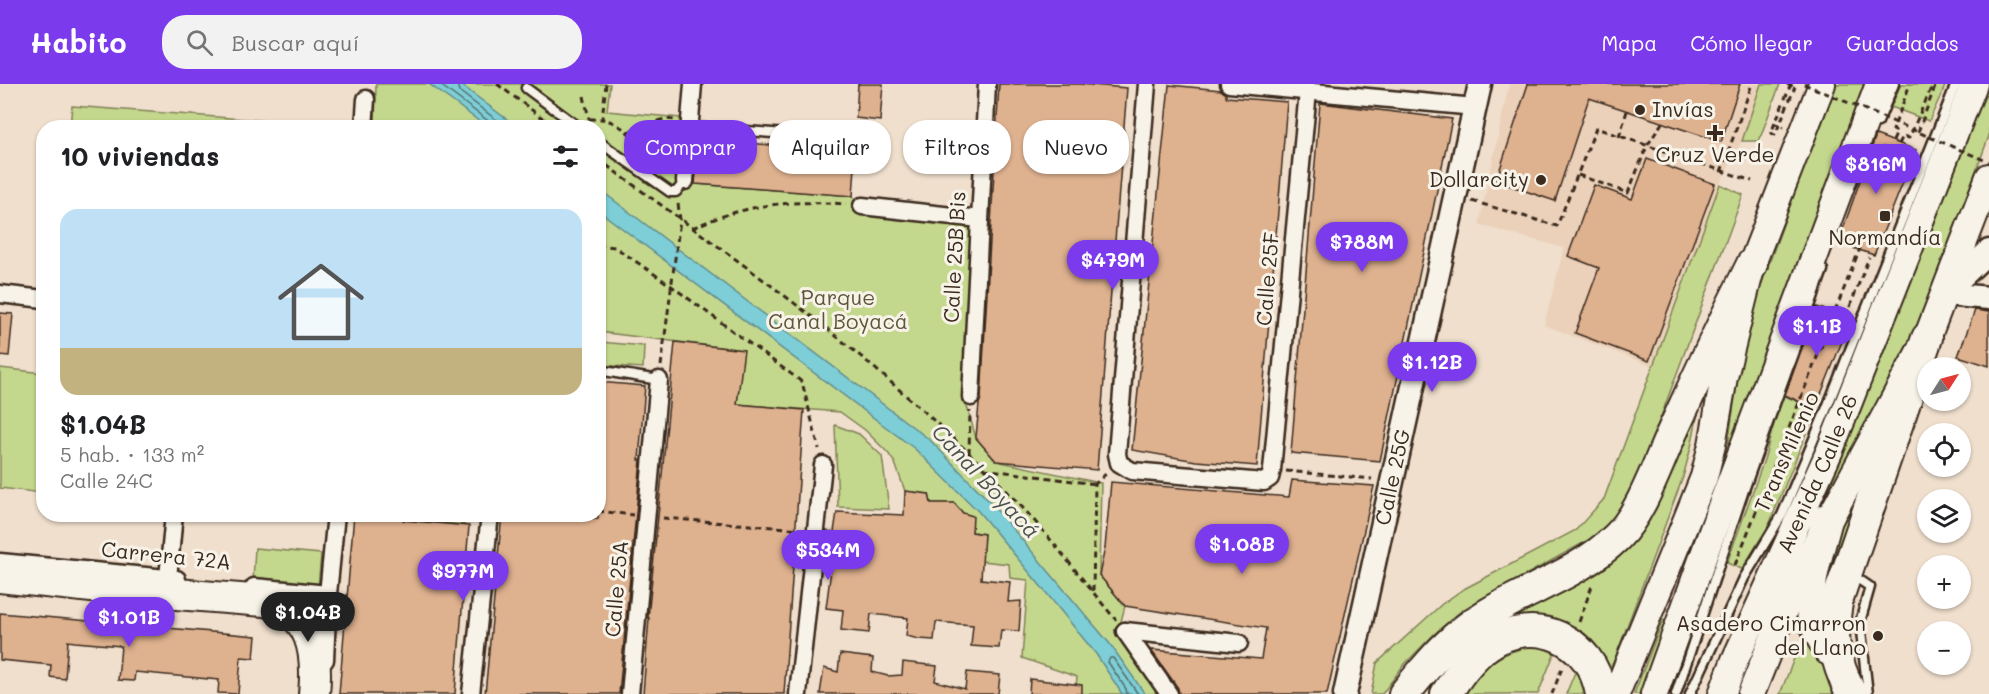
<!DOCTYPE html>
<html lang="es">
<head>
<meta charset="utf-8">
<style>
  body { margin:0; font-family:Mali,sans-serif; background:#f2f2f2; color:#202124; height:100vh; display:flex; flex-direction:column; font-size:22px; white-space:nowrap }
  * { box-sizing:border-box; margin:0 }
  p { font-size:20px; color:#757577 }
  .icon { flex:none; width:33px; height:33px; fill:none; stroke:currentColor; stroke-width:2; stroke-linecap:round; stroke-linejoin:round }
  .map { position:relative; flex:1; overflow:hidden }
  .drawer { position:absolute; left:36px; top:36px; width:570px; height:402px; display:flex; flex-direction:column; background:#fff; border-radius:24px; box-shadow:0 2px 4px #0004 }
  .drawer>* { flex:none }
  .guide { position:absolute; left:624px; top:36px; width:570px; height:54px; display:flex; gap:12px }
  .needle { width:39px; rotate:54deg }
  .controls { position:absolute; left:1917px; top:273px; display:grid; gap:12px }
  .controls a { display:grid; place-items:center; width:54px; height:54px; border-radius:50%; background:#fff; box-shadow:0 2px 4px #0004; font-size:30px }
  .price { position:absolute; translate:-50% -51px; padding:0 14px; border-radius:21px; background:#7c3aed; color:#fff; font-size:20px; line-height:39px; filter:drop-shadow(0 2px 3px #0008) }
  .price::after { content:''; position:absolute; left:50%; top:36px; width:18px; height:14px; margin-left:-9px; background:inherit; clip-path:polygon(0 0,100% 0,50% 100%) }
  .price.on { background:#222; color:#fff }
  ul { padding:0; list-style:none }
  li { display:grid; align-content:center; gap:12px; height:318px; padding:0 24px }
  li span { display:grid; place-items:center; height:186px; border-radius:18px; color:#555 }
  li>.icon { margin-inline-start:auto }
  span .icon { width:108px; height:108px; fill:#fffc; stroke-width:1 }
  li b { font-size:26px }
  h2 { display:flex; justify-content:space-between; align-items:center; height:72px; padding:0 24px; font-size:26px }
  .pill { padding:0 21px; border-radius:24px; background:#fff; box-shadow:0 2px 4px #0004; font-size:21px; line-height:54px }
  .pill.on { background:#7c3aed; color:#fff }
  header { display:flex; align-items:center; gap:36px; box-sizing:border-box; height:84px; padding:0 30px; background:#7c3aed; color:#fff }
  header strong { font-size:28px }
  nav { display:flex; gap:33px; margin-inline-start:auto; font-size:21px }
  .search { width:420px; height:54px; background:#f2f2f2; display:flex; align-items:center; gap:15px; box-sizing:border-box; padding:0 21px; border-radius:24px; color:#757577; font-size:22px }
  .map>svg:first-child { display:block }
</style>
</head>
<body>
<header>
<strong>Habito</strong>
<div class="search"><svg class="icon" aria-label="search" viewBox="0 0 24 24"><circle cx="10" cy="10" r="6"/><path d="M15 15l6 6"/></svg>Buscar aquí</div>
<nav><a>Mapa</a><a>Cómo llegar</a><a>Guardados</a></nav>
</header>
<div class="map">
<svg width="1989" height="610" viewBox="0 0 1989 610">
  <rect width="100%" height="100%" fill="#f0dfcd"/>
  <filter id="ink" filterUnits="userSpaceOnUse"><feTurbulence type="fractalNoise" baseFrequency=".0167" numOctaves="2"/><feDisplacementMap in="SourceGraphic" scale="12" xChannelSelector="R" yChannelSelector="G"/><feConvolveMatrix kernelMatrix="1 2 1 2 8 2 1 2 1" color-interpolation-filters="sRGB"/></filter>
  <g filter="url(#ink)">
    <path fill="#ebd1ba" d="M1509 0H1761L1742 57 1720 100 1652 282 1544 241 1564 164 1479 141Z"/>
    <g fill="#c4d88d" stroke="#808156" stroke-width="1.5">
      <path d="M376 0H610L607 27 681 34 676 96 695 100 853 112 860 127 972 140 964 312 976 354 996 377 1101 399 1099 491 1125 522 1118 549 1159 610H1075L1077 593 1022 574 1028 496 1010 494 1009 480 982 477 984 450 972 448V432L963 429 954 419H931L929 410 905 407 895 379 888 369 865 346 840 328 737 320 743 266 599 248 598 44H375Z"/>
      <path d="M1761 0H1780L1759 57H1742Z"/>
      <path d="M1834 0H1868L1724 388 1745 246Z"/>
      <path d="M1901 0H1946L1929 37 1891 23Z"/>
      <path d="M1984 0H1989V52L1922 232 1843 382 1784 506 1739 610H1732Z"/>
      <path d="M72 22 268 37V43H70Z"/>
      <path d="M1720 100 1743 111 1631 413 1601 449 1462 526 1433 551 1403 582 1382 610H1371L1377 579 1442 520 1462 506 1576 446 1604 415Z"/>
      <path d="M600 258 644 262 643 284 599 281Z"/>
      <path d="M0 284 43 289V409L0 404Z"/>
      <path d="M1705 295 1691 363 1683 393 1605 601 1598 581 1504 540 1444 585 1425 610H1417L1451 567 1576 494Z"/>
      <path d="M1782 311 1816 325 1769 441 1742 485 1727 479 1764 376Z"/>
      <path d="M835 341 859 350 882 372 889 425 838 423Z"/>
      <path d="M1880 368 1832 505 1819 503C1831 453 1854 412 1880 368Z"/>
      <path d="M403 431H464V441L403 436Z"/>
      <path d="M255 464 321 470 318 503 253 497Z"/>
      <path d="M1663 536 1668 539 1641 610H1634Z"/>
      <path d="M1810 555 1838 610H1780L1799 562Z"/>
      <path d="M1537 561 1556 565 1538 610H1463C1486 580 1498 568 1537 561Z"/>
      <path d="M1578 581 1594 610H1566Z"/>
    </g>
    <g fill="#7dced7" stroke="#638c8d" stroke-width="1.5">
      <path d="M429 0H460L517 43H487Z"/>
      <path d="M599 105 930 356 991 419 1110 560 1145 610H1122L1096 570 1039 500 978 427 915 365 599 127Z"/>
    </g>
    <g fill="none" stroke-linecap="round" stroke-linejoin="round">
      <g stroke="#556c68" stroke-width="1.5">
        <path d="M439 0 487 36 490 44"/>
        <path d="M457 0 459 7 507 44"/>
        <path d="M1127 610 1126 605 1108 578 1110 574H1113L1138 610"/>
      </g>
    </g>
    <g fill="#deb18f" stroke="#3b2a1e" stroke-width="1.5">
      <path d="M858 0H883L880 37 856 34Z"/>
      <path d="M999 0H1079L1127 4 1097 386 996 377 976 354 979 320 981 314Z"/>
      <path d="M1528 0H1740L1721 58 1589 14 1555 117 1496 97Z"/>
      <path d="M1169 1 1221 6 1226 10V13L1287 18 1257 382 1196 377 1132 366Z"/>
      <path d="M1320 19 1452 35 1380 377 1291 369Z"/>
      <path d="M1876 51 1916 66 1874 171 1838 159Z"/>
      <path d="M699 55 856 68 853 112 695 100Z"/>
      <path d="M1647 75 1715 100 1649 277 1575 249 1599 184 1568 172 1594 101 1632 115Z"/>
      <path d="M1817 223 1851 235 1815 325 1785 311Z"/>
      <path d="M1975 226 1989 228V282L1958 272Z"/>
      <path d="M0 229 13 230 9 272 0 271Z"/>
      <path d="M675 258 744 266 737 320 804 326 784 610H643L649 534H648Z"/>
      <path d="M598 298 645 302 639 376H641L619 610H485L502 430H560L598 435Z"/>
      <path d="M1292 396 1374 402 1327 610H1179L1178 604 1151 566 1261 575 1266 544 1125 522 1099 491 1105 464 1111 398 1289 413Z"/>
      <path d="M905 407 929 410 931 419H954L963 429 973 432 972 448 984 450 981 495 1010 498 1008 518 1021 517 1019 547 1001 546 999 564 971 562 973 541 936 538 934 556 919 555 906 552 908 534 871 530 869 549 841 546 843 526 826 524 832 478H828L831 460 836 459 838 455 837 450 834 448 837 428 904 431Z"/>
      <path d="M354 430H403V436L469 442 455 610H339Z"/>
      <path d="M0 529 256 552 254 574 241 573 238 610 218 609 219 596 135 588 134 597 118 596 121 562 75 558 68 557 65 595 50 593 51 581 0 576Z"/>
      <path d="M840 570 873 574 872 588 888 592 902 591 903 578 937 582 935 597 965 605 967 588 1000 591 998 610H820L824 584 838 588Z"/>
      <path d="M1030 595 1082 601V610H1029Z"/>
    </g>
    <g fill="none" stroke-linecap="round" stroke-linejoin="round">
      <defs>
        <g id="lane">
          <path d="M526 4 580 44"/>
          <path d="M1878 38 1894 0"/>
          <path d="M689 43 845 54"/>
          <path d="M598 57 670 108H676L685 97"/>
          <path d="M598 286 659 296"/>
          <path d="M815 450 832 454"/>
          <path d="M1851 490 1870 503 1860 538 1868 610"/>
          <path d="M1676 610 1743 409 1823 186"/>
          <path d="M1690 610 1744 494 1782 431 1824 331 1956 0"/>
        </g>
        <g id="street">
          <path d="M1147 0 1117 370 1119 379 1132 387 1264 398 1270 394 1272 386 1308 7"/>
          <path d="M1229 0 1475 23"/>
          <path d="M364 44 366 15"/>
          <path d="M685 97 693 0"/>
          <path d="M862 122 980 135"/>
          <path d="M0 210 44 215"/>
          <path d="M971 313 987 0"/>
          <path d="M0 478 177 495"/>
          <path d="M168 494 174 430"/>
          <path d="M254 503 328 510"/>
          <path d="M1125 547 1239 559"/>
          <path d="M1125 547 1169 610"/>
          <path d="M325 576 328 510 336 430"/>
          <path d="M471 610 490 430"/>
          <path d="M630 610 659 296"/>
          <path d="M798 610 823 381"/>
        </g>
        <g id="secondary">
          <path d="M1944 210 1989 167"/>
          <path d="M1944 210 1989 214"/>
          <path id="s1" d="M1345 610 1480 0"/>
        </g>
        <g id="primary">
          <path d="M1616 610 1704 393 1712 361 1724 293 1752 180 1822 0"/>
          <path d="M1654 610 1721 423 1879 0"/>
          <path id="s2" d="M1722 610 1735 576 1830 366 1974 0"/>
          <path d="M1751 610 1796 497 1927 254 1989 93"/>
        </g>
        <g id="highway">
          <path d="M1827 435C1820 465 1803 505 1814 537 1817 547 1824 557 1829 566"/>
          <path d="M0 493 101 504 265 517C313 528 318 569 314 610"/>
          <path d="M1404 610C1429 579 1454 549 1489 529 1532 503 1580 489 1617 453 1642 429 1659 376 1674 344 1699 289 1725 234 1752 180"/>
          <path d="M1446 610C1458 592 1470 574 1488 561 1535 529 1592 555 1601 610"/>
          <path d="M1851 610C1834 574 1830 554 1838 514L1927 254"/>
        </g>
      </defs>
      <use href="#lane" stroke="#3b2a1e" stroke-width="13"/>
      <use href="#street" stroke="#3b2a1e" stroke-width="21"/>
      <use href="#secondary" stroke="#3b2a1e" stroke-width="27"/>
      <use href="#primary" stroke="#3b2a1e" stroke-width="30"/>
      <use href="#highway" stroke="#3b2a1e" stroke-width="34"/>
      <g stroke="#3b2a1e" stroke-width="3" stroke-dasharray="6 4.5" stroke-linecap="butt">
        <path d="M497 0 556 44"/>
        <path d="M606 0 602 35C627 40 640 62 655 81"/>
        <path d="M1787 0 1795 3"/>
        <path d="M584 12 589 35"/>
        <path d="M589 35H602"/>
        <path d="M1773 39 1784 43"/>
        <path d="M628 48 664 35 675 36"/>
        <path d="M1918 48 1936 0"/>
        <path d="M1619 53 1627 27"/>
        <path d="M1893 57 1897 48 1893 46 1910 0"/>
        <path d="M1899 60 1903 52 1909 54 1933 0"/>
        <path d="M1881 64H1884L1877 81 1894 88 1900 74 1902 75"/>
        <path d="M598 75C698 149 802 219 895 302 942 343 990 387 1032 434 1061 467 1088 503 1116 536"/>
        <path d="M1721 88 1752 0"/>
        <path d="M1578 91 1628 109 1647 62 1662 39"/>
        <path d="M1472 117 1557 142 1596 44 1752 97"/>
        <path d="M692 144C747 120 786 116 846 120"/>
        <path d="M598 161 615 163 670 201 802 298 819 365"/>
        <path d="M1846 233 1869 173"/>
        <path d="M661 282 680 136 678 119"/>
        <path d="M969 370 970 327"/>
        <path d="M984 385 1095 400"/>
        <path d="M1286 387 1372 395"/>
        <path d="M598 427 633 431"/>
        <path d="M663 434 800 445"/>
        <path d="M1735 481 1864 154"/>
        <path d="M1093 507 1095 400 1108 388"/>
        <path d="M1579 538 1593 499"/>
        <path d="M1552 610 1562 584"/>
      </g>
      <use href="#lane" stroke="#f7f3e8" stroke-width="8"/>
      <use href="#street" stroke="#f7f3e8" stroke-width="16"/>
      <use href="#secondary" stroke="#f7f3e8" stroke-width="22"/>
      <use href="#primary" stroke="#f7f3e8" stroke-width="26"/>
      <use href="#highway" stroke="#f7f3e8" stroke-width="30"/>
      <g stroke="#3b2a1e" stroke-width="3" stroke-dasharray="6 4.5" stroke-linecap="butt">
        <path d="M1791 0 1771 49 1775 51 1795 3"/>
        <path d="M1804 0 1989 78"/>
      </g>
    </g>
  </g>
  <g fill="#3b2a1e" stroke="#f7f3e8" stroke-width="2">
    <circle cx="1640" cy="26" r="6"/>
    <path d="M1712 40h6v6h6v6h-6v6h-6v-6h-6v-6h6z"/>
    <circle cx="1541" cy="96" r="6"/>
    <rect x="1879" y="126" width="12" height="12" rx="3"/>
    <circle cx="1878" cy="552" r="6"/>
  </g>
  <g text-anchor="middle" stroke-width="6" stroke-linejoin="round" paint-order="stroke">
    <g font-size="21" fill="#3b2a1e" stroke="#f7f3e8">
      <text x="1652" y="33" text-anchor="start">Invías</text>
      <text x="1715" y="78">Cruz Verde</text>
      <text x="1529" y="103" text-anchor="end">Dollarcity</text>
      <text x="1885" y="161">Normandía</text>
      <text x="1866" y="547" text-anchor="end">Asadero Cimarron<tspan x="1866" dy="24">del Llano</tspan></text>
    </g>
    <g font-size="21" fill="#3b2a1e" stroke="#f7f3e8">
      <text transform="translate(955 173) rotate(-87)" y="7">Calle 25B Bis</text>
      <text transform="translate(1268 195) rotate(-85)" y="7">Calle 25F</text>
      <text transform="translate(1787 368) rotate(-66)" y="7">TransMilenio</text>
      <text dy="7" stroke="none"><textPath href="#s2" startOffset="240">Avenida Calle 26</textPath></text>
      <text dy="7" stroke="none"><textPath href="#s1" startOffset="222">Calle 25G</textPath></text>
      <text transform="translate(166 472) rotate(6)" y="7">Carrera 72A</text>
      <text transform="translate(617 505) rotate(-85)" y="7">Calle 25A</text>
    </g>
    <g font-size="21" fill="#5d563a" stroke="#f7f3e8">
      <text x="838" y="221">Parque<tspan x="838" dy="24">Canal Boyacá</tspan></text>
    </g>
    <g font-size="22" font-style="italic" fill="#4c534c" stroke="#f7f3e8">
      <text transform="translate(986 397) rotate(47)" y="8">Canal Boyacá</text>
    </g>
  </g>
</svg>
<div class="controls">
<a><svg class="needle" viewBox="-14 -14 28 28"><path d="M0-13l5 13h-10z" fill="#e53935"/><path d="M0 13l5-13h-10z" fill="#757577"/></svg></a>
<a><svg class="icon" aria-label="locate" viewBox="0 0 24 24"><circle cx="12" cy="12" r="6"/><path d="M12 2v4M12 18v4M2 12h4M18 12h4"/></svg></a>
<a><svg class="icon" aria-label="layers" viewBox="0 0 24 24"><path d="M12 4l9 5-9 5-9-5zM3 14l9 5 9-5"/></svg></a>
<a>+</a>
<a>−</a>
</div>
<b class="price" style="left:1876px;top:111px">$816M</b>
<b class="price" style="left:1362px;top:189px">$788M</b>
<b class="price" style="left:1113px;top:207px">$479M</b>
<b class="price" style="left:1817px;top:273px">$1.1B</b>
<b class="price" style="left:1432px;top:309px">$1.12B</b>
<b class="price" style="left:1242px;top:491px">$1.08B</b>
<b class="price" style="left:828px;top:497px">$534M</b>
<b class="price" style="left:463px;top:518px">$977M</b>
<b class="price on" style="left:308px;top:559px">$1.04B</b>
<b class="price" style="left:129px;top:564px">$1.01B</b>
<div class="guide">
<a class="pill on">Comprar</a>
<a class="pill">Alquilar</a>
<a class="pill">Filtros</a>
<a class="pill">Nuevo</a>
</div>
<section class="drawer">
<h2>10 viviendas<svg class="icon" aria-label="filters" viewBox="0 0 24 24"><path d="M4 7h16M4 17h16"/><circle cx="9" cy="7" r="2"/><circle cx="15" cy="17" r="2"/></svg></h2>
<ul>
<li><span style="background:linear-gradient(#bfe0f5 75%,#c2b280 0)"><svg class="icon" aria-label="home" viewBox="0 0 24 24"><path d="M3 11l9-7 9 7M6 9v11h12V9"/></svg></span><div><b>$1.04B</b><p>5 hab. · 133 m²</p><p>Calle 24C</p></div></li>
</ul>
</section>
</div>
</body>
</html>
